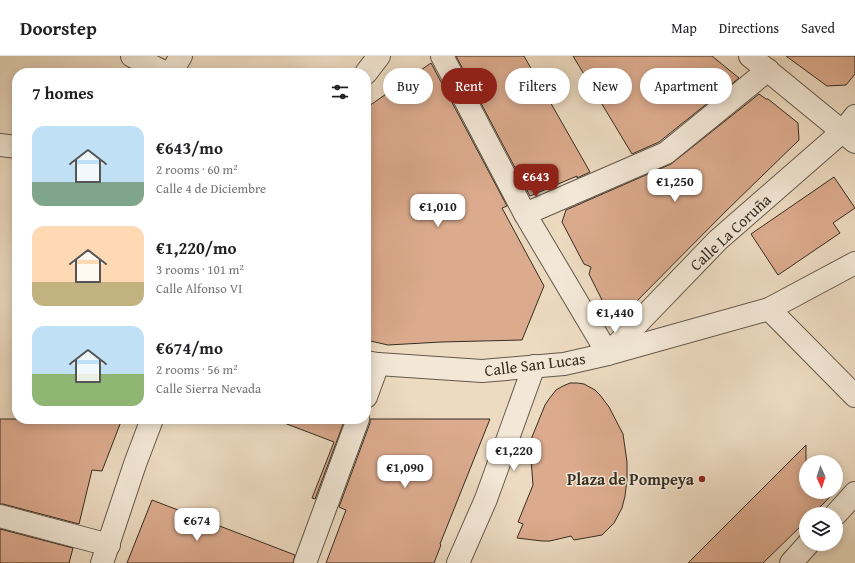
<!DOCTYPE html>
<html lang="en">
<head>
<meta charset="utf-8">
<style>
  body { margin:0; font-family:"Gentium Book Plus",serif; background:#f2f2f2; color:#202124; height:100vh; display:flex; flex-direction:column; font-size:15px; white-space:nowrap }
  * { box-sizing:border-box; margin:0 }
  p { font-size:13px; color:#757577 }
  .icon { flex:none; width:22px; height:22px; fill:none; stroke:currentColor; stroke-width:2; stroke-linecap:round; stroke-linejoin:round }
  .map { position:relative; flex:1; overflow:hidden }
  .side { position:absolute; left:12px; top:12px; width:359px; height:356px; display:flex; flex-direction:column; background:#fff; border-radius:16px; box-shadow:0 2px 10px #0003 }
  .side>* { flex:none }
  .guide { position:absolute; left:383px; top:12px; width:380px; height:36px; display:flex; gap:8px }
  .needle { width:26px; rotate:177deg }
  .tools { position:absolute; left:799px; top:399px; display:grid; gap:8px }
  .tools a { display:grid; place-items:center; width:44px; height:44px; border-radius:50%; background:#fff; box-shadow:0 2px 10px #0003; font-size:20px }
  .price { position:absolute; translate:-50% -34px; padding:0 9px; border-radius:8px; background:#fff; color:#222; font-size:13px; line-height:26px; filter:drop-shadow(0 1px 2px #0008) }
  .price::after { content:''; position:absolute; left:50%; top:24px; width:12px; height:9px; margin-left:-6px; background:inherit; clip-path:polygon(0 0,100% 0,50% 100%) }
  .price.active { background:#8f2418; color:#fff }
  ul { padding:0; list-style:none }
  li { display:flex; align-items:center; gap:12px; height:100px; padding:0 20px }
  li span { display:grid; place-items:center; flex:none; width:112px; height:80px; border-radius:12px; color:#555 }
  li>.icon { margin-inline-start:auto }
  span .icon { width:48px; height:48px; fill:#fffc; stroke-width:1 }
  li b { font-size:17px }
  h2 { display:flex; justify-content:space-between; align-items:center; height:48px; padding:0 20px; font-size:17px }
  .chip { padding:0 14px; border-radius:18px; background:#fff; box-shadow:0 2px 10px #0003; font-size:14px; line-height:36px }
  .chip.active { background:#8f2418; color:#fff }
  header { display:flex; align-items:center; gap:24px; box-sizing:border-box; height:56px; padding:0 20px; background:#fff; border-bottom:1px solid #e0e0e0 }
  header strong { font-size:19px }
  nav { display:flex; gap:22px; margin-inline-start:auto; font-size:14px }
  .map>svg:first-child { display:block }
</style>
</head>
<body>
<header>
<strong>Doorstep</strong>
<nav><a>Map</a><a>Directions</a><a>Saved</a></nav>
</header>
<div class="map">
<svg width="855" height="507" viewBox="0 0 855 507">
  <rect width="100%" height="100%" fill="#eddbc1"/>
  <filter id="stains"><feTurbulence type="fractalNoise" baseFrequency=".005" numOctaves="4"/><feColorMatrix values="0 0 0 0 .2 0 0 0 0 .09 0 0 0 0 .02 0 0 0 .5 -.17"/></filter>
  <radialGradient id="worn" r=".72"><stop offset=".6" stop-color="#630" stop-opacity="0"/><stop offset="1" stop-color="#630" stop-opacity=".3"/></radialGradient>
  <g fill="#dcab8e" stroke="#352d23">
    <path d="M456 0H524L590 116 577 122V120L530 140Z"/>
    <path d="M573 0H712L739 22 659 86 632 98Z"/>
    <path d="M786 0H855V18L846 29 827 30Z"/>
    <path d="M431 7 507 150 502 152 544 230 522 284 441 286 388 289 366 284V52Z"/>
    <path d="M759 38 766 43H768L798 67 799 84 727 154 624 258 608 256 589 218 591 211 584 208 562 166 566 154 671 108Z"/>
    <path d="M834 121 855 152 833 167 840 177 778 219 751 178Z"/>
    <path d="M570 327H577L584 328 595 334 600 339 609 351 623 378 627 406V423L625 440 622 452 614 467 602 479 574 484 571 480 550 485H542L517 482 523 468 518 466 533 429 531 403 532 381 545 349 549 343 556 334 563 330Z"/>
    <path d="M0 363H122L102 415 92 414 79 468 3 448H0Z"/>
    <path d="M279 363H345L315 443 312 442 334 386 279 365Z"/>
    <path d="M370 363H490L440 488 441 489 434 507H326L346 454 339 451 370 367Z"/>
    <path d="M806 389V436H835L813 458H806V465L763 507H688Z"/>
    <path d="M152 444 295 499 293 507H127Z"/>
    <path d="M0 473 73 492 69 507H0Z"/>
  </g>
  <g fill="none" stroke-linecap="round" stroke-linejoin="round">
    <defs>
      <g id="minor">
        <path d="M132 0 166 17"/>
        <path d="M442 0 525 158 608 298 718 184 843 75 855 60"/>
        <path d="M750 0 855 86"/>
        <path d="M171 17 181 0"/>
        <path d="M366 17 379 0"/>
        <path d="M0 89 17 91"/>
        <path d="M525 158 666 97 768 14"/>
        <path d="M769 253 855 340"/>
        <path d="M366 306 378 308 482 315 564 308 608 298 769 253 855 207"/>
        <path d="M366 341 378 308"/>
        <path d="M836 458 855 437"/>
        <path d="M0 460 109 489"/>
        <path d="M102 507 135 408 152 363"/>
        <path d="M305 507 358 363"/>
        <path d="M458 507 486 443 534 310"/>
        <path d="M791 507 808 488"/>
      </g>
    </defs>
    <use href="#minor" stroke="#63584a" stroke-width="24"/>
    <use href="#minor" stroke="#f3e8d7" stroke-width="22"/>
  </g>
  <circle fill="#8f2418" stroke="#f3e8d7" stroke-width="1.5" cx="702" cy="423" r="4"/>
  <g text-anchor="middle" stroke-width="3" stroke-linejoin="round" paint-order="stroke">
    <g font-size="16" fill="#352d23" stroke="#f3e8d7">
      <text transform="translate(730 176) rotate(-43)" y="6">Calle La Coruña</text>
      <text transform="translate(535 308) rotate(-7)" y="6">Calle San Lucas</text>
    </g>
    <g font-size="16" font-weight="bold" fill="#352d23" stroke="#f3e8d7" text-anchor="end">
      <text x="694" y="429">Plaza de Pompeya</text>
    </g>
  </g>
  <rect width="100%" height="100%" filter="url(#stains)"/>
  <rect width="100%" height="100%" fill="url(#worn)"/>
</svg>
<div class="tools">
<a><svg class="needle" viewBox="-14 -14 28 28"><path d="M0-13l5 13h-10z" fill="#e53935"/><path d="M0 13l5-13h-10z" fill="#757577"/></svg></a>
<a><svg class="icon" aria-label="layers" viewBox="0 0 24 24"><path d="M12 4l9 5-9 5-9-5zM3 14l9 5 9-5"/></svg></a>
</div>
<b class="price active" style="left:536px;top:142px">€643</b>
<b class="price" style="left:675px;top:147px">€1,250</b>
<b class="price" style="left:438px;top:172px">€1,010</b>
<b class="price" style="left:615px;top:278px">€1,440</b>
<b class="price" style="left:514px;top:416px">€1,220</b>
<b class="price" style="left:405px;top:433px">€1,090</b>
<b class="price" style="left:197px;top:486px">€674</b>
<div class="guide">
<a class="chip">Buy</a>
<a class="chip active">Rent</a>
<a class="chip">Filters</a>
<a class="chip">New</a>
<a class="chip">Apartment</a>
</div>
<section class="side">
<h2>7 homes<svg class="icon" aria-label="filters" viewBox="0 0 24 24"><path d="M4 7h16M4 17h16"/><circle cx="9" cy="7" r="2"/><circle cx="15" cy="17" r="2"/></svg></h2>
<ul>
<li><span style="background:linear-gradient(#bfe0f5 70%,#7fa58c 0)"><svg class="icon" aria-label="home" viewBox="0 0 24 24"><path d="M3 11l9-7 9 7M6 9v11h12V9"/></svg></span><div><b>€643/mo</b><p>2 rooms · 60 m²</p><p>Calle 4 de Diciembre</p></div></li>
<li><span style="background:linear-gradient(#ffd9b3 70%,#c2b280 0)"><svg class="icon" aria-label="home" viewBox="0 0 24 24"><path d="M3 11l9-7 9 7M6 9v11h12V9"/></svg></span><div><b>€1,220/mo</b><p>3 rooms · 101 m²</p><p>Calle Alfonso VI</p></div></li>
<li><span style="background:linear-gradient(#bfe0f5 60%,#8fb573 0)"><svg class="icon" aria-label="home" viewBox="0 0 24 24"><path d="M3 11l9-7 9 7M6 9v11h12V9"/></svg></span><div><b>€674/mo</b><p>2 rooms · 56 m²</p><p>Calle Sierra Nevada</p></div></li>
</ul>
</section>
</div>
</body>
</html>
